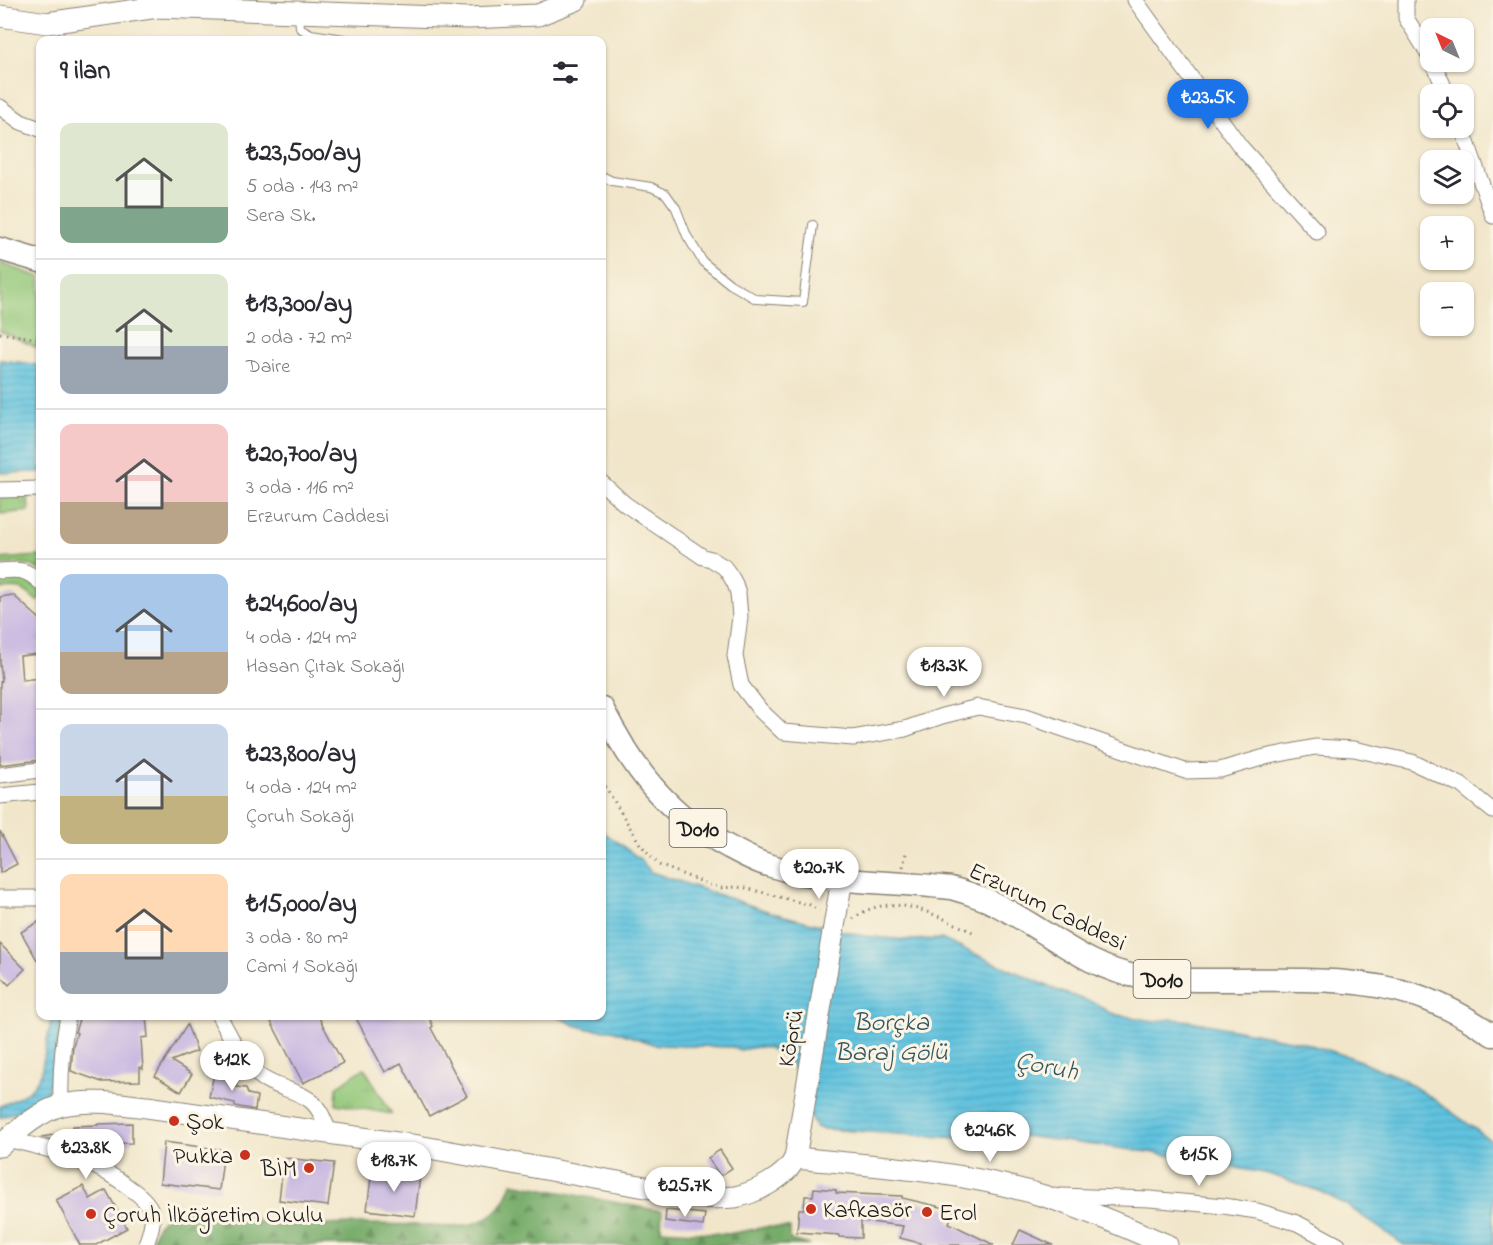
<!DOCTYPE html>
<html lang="tr">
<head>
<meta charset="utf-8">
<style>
  body { margin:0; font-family:"Indie Flower",sans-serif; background:#f7f7f7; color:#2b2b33; height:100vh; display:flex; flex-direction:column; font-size:22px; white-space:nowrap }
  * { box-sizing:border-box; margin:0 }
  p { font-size:20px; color:#7c7c81 }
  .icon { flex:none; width:33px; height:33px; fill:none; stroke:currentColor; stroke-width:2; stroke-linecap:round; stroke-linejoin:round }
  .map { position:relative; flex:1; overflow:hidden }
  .drawer { position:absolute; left:36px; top:36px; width:570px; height:984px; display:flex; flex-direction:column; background:#fff; border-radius:12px; box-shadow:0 2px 4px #0004 }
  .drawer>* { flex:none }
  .needle { width:39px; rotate:317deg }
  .fabs { position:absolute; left:1420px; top:18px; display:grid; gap:12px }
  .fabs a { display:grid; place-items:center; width:54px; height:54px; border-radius:12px; background:#fff; box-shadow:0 2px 4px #0004; font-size:30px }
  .price { position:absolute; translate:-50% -51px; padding:0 14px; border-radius:21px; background:#fff; color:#222; font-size:20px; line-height:39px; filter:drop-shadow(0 2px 3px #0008) }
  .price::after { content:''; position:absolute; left:50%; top:36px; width:18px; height:14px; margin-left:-9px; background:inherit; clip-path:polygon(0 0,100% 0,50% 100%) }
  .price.current { background:#1a73e8; color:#fff }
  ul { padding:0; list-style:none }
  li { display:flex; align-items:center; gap:18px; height:150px; padding:0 24px }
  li+li { border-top:2px solid #e1e1e2 }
  li span { display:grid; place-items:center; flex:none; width:168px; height:120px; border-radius:12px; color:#555 }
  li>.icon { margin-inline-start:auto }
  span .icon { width:72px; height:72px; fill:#fffc; stroke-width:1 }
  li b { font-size:26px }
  h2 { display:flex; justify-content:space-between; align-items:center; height:72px; padding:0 24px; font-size:26px }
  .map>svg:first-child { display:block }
</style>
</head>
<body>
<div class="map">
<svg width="1493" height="1245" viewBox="0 0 1493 1245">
  <defs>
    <pattern id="grass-tufts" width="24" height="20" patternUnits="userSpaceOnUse" patternTransform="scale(1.5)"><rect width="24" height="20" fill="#93c779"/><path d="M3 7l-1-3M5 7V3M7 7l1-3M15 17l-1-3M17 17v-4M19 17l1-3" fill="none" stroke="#7eaa68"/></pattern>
    <pattern id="forest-firs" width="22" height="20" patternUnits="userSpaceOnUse" patternTransform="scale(1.5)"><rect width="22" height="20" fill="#76ac69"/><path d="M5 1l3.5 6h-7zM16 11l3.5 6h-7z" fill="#608b56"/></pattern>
    <pattern id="water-rules" width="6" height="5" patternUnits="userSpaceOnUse" patternTransform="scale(1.5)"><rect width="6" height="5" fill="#61c3df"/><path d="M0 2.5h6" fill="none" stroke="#54a7bf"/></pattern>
  </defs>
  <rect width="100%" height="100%" fill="#fcf5e5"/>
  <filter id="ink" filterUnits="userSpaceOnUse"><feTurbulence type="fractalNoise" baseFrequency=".0167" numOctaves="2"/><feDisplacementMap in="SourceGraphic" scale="12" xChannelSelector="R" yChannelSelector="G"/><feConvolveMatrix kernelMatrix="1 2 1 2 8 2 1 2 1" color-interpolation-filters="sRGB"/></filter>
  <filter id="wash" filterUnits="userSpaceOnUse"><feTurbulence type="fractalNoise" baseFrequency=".008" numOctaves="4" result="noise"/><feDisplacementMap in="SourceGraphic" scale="24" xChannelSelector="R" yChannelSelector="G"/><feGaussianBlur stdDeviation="1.35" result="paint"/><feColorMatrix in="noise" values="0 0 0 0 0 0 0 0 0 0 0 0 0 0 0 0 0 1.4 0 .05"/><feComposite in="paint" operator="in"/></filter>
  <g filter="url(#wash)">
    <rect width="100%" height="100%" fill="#f1e6ca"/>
    <g fill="url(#grass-tufts)" stroke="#58724a" stroke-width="1.5">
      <path d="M28 496 29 511 0 514V497Z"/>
      <path d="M40 556V571C29 561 15 564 0 565V559Z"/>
      <path d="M15 577C25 578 33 583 40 590V598L37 601C21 587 22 587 0 589V579Z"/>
      <path d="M364 1068 392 1114 336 1104 337 1087Z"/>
    </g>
    <path fill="url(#forest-firs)" stroke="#496442" stroke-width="1.5" d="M512 1183 662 1211 661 1230 728 1234 766 1227 790 1228V1240L810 1245H151C154 1236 156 1223 165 1217 175 1210 228 1207 241 1210 251 1213 258 1223 269 1225 275 1226 281 1225 287 1225 310 1226 333 1224 355 1224 375 1224 395 1224 415 1225 436 1226 457 1230 478 1222 499 1213 505 1203 512 1183Z"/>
    <path fill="#93c779" stroke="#58724a" stroke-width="1.5" d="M0 263 40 277V349L0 331Z"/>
    <g fill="url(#water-rules)" stroke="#3e707e" stroke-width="1.5">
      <path d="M0 360 26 363 40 366V472L0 473Z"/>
      <path d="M602 831 639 858 651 872 773 913 863 936 907 940 941 939 1059 991 1097 1004 1108 1012 1118 1015 1154 1021 1173 1019 1191 1021 1301 1042 1353 1058 1401 1078 1435 1100 1493 1142V1245H1404L1345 1204 1319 1191 1269 1174 1149 1152 1008 1134 995 1135 974 1139 824 1129 815 1127 792 1065 784 1057 768 1048 757 1047 740 1050 732 1047 656 1045 612 1030 589 1029 574 1025 557 1016H602Z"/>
      <path d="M52 1016H63L47 1092 38 1103 0 1118V1106C20 1097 32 1094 41 1073Z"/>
    </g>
    <g id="blocks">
      <g fill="#c6b6e1">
        <path d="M13 595 40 619V642H38V654L20 656 22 680 40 678V760L0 765V682L2 681 0 664V597Z"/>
        <path d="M0 831 17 864 0 873Z"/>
        <path d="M40 921V965L21 932Z"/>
        <path d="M0 944 25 969 9 985 0 975Z"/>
        <path d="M80 1016H146L148 1037 141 1038 143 1069 140 1067V1081L102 1082 71 1071 73 1046 77 1033 75 1032 76 1029Z"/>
        <path d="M268 1016H318L343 1063 303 1083Z"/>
        <path d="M355 1016H428L433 1026 431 1028 467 1096 429 1116 401 1063 385 1072Z"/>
        <path d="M187 1025 197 1051 171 1061 192 1074 181 1092 155 1076Z"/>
        <path d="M214 1074 238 1079 236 1087 246 1088 248 1094 257 1096 255 1110 235 1106V1103L209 1097Z"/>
        <path d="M132 1123V1143L91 1144V1148L62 1143 41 1137 73 1132V1126L98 1125V1124Z"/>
        <path d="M164 1142 224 1150 219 1190 160 1183Z"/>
        <path d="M720 1150 732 1168 720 1176 708 1158Z"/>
        <path d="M284 1158 334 1163 328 1206 279 1200Z"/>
        <path d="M372 1169 420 1175 415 1216 367 1210Z"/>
        <path d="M83 1186 90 1199 106 1190 127 1228 96 1245H80L56 1200Z"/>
        <path d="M814 1188 836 1190V1193L902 1196V1198L954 1210 949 1223 994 1245H920V1243L900 1238 903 1226 861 1221V1238L839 1237V1235L797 1232 799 1209H804L805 1196H813Z"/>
        <path d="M666 1210 705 1214 703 1226 665 1221Z"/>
        <path d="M1020 1230 1053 1245H1013Z"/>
      </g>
    </g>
  </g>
  <g filter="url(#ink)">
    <use href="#blocks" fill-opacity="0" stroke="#868173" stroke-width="1.5"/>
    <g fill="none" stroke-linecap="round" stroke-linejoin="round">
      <defs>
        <g id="lane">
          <path d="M299 13 300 28 311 34 350 40"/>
          <path d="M602 176 612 181 651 187 666 194 676 208 687 236 703 262 730 284 756 299 803 302 813 225"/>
        </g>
        <g id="street">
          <path d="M1135 0 1240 146 1317 232"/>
          <path d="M1406 0V18L1431 58"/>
          <path d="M1433 62 1447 94"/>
          <path d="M0 107 21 122 40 129"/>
          <path d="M1462 128 1493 216"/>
          <path d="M602 483 625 504 703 557 711 559 724 567 730 575 735 584 738 593 740 617 735 656 741 685 760 710 783 732 853 738 905 729 942 716 978 707 1026 716 1185 771 1220 770 1265 757 1315 747 1354 749 1412 762 1461 785 1493 811"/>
          <path d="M0 490 40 489"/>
          <path d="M0 571C19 569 26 569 40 582"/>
          <path d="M0 775 40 770"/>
          <path d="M0 796 40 792"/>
          <path d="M0 898H40"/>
          <path d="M219 1016C229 1033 242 1062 257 1074 273 1088 296 1089 311 1101 321 1109 325 1123 330 1134"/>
          <path d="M61 1105C60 1073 62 1047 68 1016"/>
          <path d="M7 1139C53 1150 94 1159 131 1189 140 1195 149 1203 152 1213 154 1223 149 1235 146 1245"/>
          <path d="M1061 1196 1150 1199 1224 1206 1257 1211 1297 1223 1338 1245"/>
        </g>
        <g id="secondary">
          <path d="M0 16 47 23 158 7 468 18 538 15 576 0"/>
          <path d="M0 1146C15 1132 43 1109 63 1105 90 1099 119 1104 147 1107L418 1146 701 1197C712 1198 724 1198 735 1197 755 1193 787 1177 795 1158L842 879"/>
          <path d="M795 1158C878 1166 963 1171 1044 1196 1086 1209 1127 1228 1167 1245"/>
        </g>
        <g id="primary">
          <path d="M0 249 40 261"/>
          <path d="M602 708C633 769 666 813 727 846 740 853 754 861 768 865 789 872 819 877 841 879 871 883 901 883 931 886 938 887 945 887 951 888 962 891 974 895 984 899 1037 921 1082 968 1140 977 1169 981 1200 980 1229 980 1292 980 1357 976 1418 996 1445 1005 1469 1019 1493 1035"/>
        </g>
      </defs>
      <use href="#lane" stroke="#868173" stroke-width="10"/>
      <use href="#street" stroke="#868173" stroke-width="17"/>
      <use href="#secondary" stroke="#868173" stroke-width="23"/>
      <use href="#primary" stroke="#868173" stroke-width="25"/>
      <g stroke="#868173" stroke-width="3" stroke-dasharray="1.5 4.5" stroke-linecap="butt">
        <path d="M0 333 40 339"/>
        <path d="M602 781 640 844 659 865 710 885 722 888 735 887 746 888 810 905 819 911"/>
        <path d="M903 867 906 853"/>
        <path d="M853 919C892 888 936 916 975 933"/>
      </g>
      <use href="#lane" stroke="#fff" stroke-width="8"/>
      <use href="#street" stroke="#fff" stroke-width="15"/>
      <use href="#secondary" stroke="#fff" stroke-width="21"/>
      <use href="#primary" stroke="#fff" stroke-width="22"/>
    </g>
  </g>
  <g fill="#c8321e" stroke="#fcf5e5" stroke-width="2">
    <circle cx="174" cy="1121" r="6"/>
    <circle cx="245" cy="1155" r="6"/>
    <circle cx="309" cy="1168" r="6"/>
    <circle cx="811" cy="1209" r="6"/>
    <circle cx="927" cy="1212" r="6"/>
    <circle cx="91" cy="1214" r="6"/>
  </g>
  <g text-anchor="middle" stroke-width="6" stroke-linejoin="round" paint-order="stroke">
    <g fill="#fcf5e5" stroke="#5f5d58" stroke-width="1.5">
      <rect x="669.5" y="809" width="57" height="38" rx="4.5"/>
      <rect x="1133.5" y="960" width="57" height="38" rx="4.5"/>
    </g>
    <g font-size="22" font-weight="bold" fill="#1c1c1c">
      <text x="698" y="836">D010</text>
      <text x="1162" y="987">D010</text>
    </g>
    <g font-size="24" fill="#1c1c1c" stroke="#fcf5e5">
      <text transform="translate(1048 906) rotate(26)" y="8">Erzurum Caddesi</text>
      <text transform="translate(790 1038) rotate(-80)" y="8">Köprü</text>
    </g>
    <g font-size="24" fill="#1c1c1c" stroke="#fcf5e5" text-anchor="start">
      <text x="186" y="1129">Şok</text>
      <text x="233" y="1163" text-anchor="end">Pukka</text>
      <text x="297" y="1176" text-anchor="end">BİM</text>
      <text x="823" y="1217">Kafkasör</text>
      <text x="939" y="1220">Erol</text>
      <text x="103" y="1222">Çoruh İlköğretim Okulu</text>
    </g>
    <g font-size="26" font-style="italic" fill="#345660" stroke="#fcf5e5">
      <text x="891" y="1030">Borçka<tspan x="891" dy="30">Baraj Gölü</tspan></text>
      <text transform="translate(1047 1065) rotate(11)" y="9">Çoruh</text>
    </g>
  </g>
</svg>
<div class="fabs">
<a><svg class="needle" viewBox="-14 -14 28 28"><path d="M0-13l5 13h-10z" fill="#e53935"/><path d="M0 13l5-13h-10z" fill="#7c7c81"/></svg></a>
<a><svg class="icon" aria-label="locate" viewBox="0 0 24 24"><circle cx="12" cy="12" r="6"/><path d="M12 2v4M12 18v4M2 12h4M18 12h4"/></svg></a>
<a><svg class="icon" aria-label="layers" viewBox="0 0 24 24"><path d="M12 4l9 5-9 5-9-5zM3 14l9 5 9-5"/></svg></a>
<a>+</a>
<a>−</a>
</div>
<b class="price current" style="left:1208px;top:130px">₺23.5K</b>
<b class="price" style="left:944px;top:698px">₺13.3K</b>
<b class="price" style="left:819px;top:900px">₺20.7K</b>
<b class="price" style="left:232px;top:1092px">₺12K</b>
<b class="price" style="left:990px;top:1163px">₺24.6K</b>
<b class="price" style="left:86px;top:1180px">₺23.8K</b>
<b class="price" style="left:1199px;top:1187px">₺15K</b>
<b class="price" style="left:394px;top:1193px">₺18.7K</b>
<b class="price" style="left:685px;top:1218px">₺25.7K</b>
<section class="drawer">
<h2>9 ilan<svg class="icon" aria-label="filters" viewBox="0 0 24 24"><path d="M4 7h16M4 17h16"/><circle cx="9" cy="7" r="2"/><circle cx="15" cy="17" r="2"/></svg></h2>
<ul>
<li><span style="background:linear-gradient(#dfe7d0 70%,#7fa58c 0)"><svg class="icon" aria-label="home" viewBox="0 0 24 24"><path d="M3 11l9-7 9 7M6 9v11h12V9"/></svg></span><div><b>₺23,500/ay</b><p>5 oda · 143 m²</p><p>Sera Sk.</p></div></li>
<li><span style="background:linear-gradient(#dfe7d0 60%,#9aa5b1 0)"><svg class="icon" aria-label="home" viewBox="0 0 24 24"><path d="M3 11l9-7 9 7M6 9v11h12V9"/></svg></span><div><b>₺13,300/ay</b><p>2 oda · 72 m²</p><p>Daire</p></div></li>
<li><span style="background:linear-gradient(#f6c9c9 65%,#b9a48a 0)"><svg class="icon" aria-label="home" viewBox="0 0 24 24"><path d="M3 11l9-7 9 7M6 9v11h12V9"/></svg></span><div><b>₺20,700/ay</b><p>3 oda · 116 m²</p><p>Erzurum Caddesi</p></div></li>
<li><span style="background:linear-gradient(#a9c7e8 65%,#b9a48a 0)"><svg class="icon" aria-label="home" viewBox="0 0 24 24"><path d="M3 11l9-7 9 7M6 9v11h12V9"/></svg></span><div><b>₺24,600/ay</b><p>4 oda · 124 m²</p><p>Hasan Çıtak Sokağı</p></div></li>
<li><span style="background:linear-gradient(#c9d6e8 60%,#c2b280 0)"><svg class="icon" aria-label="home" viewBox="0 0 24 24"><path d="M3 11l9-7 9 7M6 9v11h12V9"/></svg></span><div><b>₺23,800/ay</b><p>4 oda · 124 m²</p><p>Çoruh Sokağı</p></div></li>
<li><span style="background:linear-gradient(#ffd9b3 65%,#9aa5b1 0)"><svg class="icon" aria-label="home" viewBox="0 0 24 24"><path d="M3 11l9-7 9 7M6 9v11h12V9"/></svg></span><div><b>₺15,000/ay</b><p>3 oda · 80 m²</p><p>Cami 1 Sokağı</p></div></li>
</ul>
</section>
</div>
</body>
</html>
